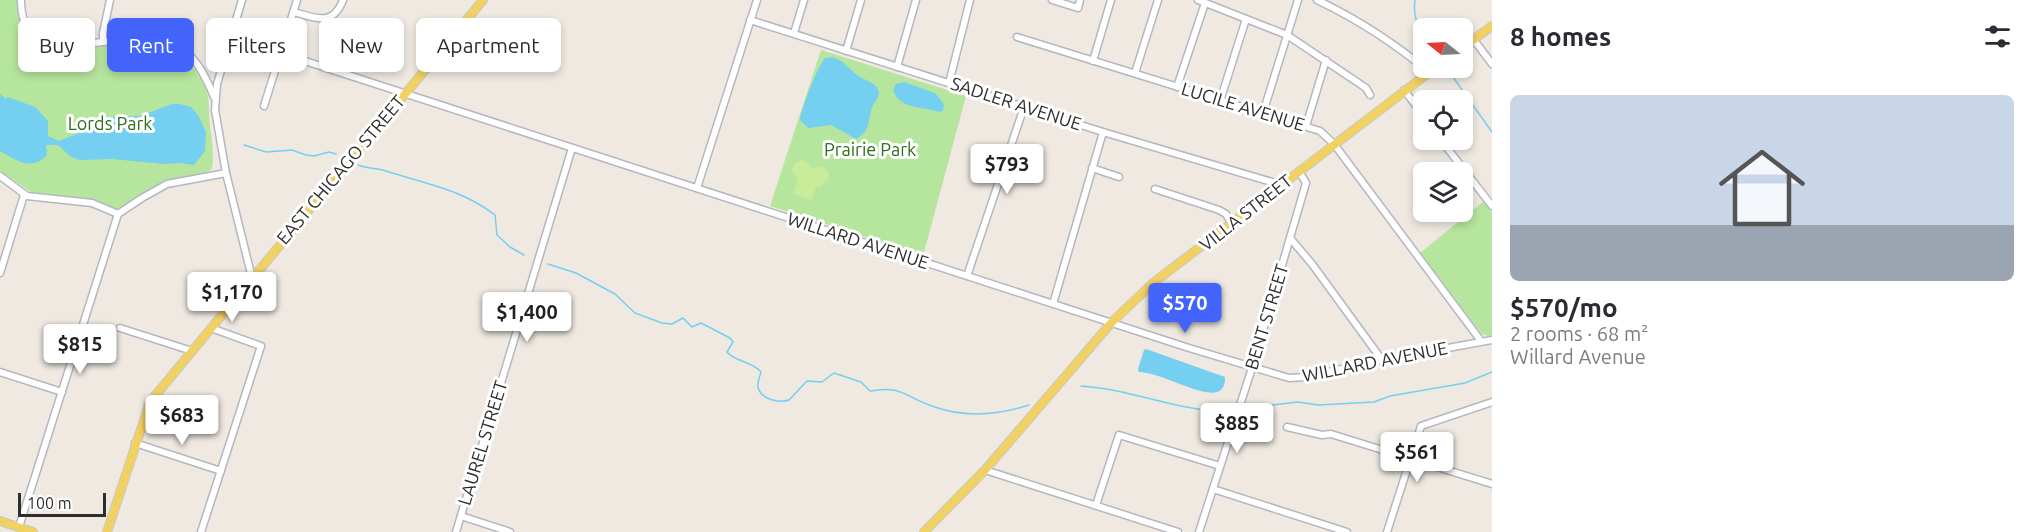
<!DOCTYPE html>
<html lang="en">
<head>
<meta charset="utf-8">
<style>
  body { margin:0; font-family:Ubuntu,sans-serif; background:#f7f7f7; color:#2b2b33; height:100vh; display:flex; flex-direction:column; font-size:22px; white-space:nowrap }
  * { box-sizing:border-box; margin:0 }
  p { font-size:20px; color:#7c7c81 }
  .icon { flex:none; width:33px; height:33px; fill:none; stroke:currentColor; stroke-width:2; stroke-linecap:round; stroke-linejoin:round }
  .map { position:relative; flex:1; overflow:hidden }
  .side { display:flex; flex-direction:column; background:#fff; width:540px }
  .side>* { flex:none }
  .hud { position:absolute; left:18px; top:18px; width:570px; height:54px; display:flex; gap:12px }
  .needle { width:39px; rotate:288deg }
  .controls { position:absolute; left:1413px; top:18px; display:grid; gap:12px }
  .controls a { display:grid; place-items:center; width:60px; height:60px; border-radius:9px; background:#fff; box-shadow:0 3px 9px #0003; font-size:30px }
  .scale { position:absolute; left:18px; bottom:15px; width:88px; box-sizing:border-box; padding-left:6px; border:3px solid #2e2e2e; border-top:0; font-size:16px; line-height:21px; white-space:nowrap; color:#2e2e2e; -webkit-text-stroke:4px #fff; paint-order:stroke }
  .price { position:absolute; translate:-50% -51px; padding:0 14px; border-radius:6px; background:#fff; color:#222; font-size:20px; line-height:39px; filter:drop-shadow(0 2px 3px #0008) }
  .price::after { content:''; position:absolute; left:50%; top:36px; width:18px; height:14px; margin-left:-9px; background:inherit; clip-path:polygon(0 0,100% 0,50% 100%) }
  .price.on { background:#4264fb; color:#fff }
  ul { padding:0; list-style:none }
  li { display:grid; align-content:center; gap:12px; height:318px; padding:0 18px }
  li span { display:grid; place-items:center; height:186px; border-radius:9px; color:#555 }
  li>.icon { margin-inline-start:auto }
  span .icon { width:108px; height:108px; fill:#fffc; stroke-width:1 }
  li b { font-size:26px }
  h2 { display:flex; justify-content:space-between; align-items:center; height:72px; padding:0 18px; font-size:26px }
  .pill { padding:0 21px; border-radius:9px; background:#fff; box-shadow:0 3px 9px #0003; font-size:21px; line-height:54px }
  .pill.on { background:#4264fb; color:#fff }
  main { display:flex; flex:1; min-height:0 }
  .map>svg:first-child { display:block }
</style>
</head>
<body>
<main>
<div class="map">
<svg width="1492" height="532" viewBox="0 0 1492 532">
  <rect width="100%" height="100%" fill="#efe9e1"/>
  <g fill="#b6e59e">
    <path d="M0 0H17C15 78 113 37 156 44 180 48 203 73 208 96 209 102 209 109 209 115 210 133 215 151 212 169L205 173 163 181 117 209 95 200 31 192 0 171Z"/>
    <path d="M821 50 966 96 923 256 770 206Z"/>
    <path d="M1484 201 1492 212V337H1490L1481 333 1420 253Z"/>
  </g>
  <path fill="#c9ec9a" d="M802 160 808 162 812 168 822 166 829 173 828 179 820 187 816 186 812 200 793 194 798 179C792 174 790 168 796 162Z"/>
  <g fill="#75cff0">
    <path d="M833 57C845 62 847 67 857 75 865 81 875 81 879 92 879 98 876 100 873 105 867 119 872 131 856 139L831 125 808 128 800 120C801 109 818 66 825 58Z"/>
    <path d="M904 82 935 93 944 104 943 111 939 112C922 106 900 110 893 90L896 84Z"/>
    <path d="M0 94 6 99 8 97 35 107 48 121V136L59 141 79 133 95 119 104 117 140 116 172 104H180L191 107 198 115 206 132 205 151 194 165 179 163 164 164 112 159 80 160 71 157 58 145H46L47 155C31 172 16 160 0 151Z"/>
    <path d="M1146 349 1225 377C1225 383 1224 390 1217 392 1200 397 1160 372 1139 372L1138 369 1144 350Z"/>
  </g>
  <g fill="none" stroke-linecap="round" stroke-linejoin="round">
    <g stroke="#75cff0" stroke-width="1.5">
      <path d="M1415 0C1413 13 1416 25 1424 35"/>
      <path d="M1448 70 1492 132"/>
      <path d="M244 145 266 152 292 150 306 155 314 156 329 152 336 154"/>
      <path d="M358 165C368 169 377 168 386 171 426 184 461 189 495 215L497 235 510 247 524 255"/>
      <path d="M548 264 576 273 615 294 635 313 662 323 672 324 683 318 692 327 701 323 730 338 733 342 727 352C735 362 752 361 761 372 760 376 757 383 758 387 761 400 779 403 789 400L807 381 822 382 834 373 861 382 870 391C902 385 905 397 932 406 964 418 998 415 1029 405"/>
      <path d="M1081 386C1131 389 1180 412 1231 412"/>
      <path d="M1248 408 1298 402 1318 405 1374 402 1390 396 1465 383 1492 372"/>
    </g>
    <defs>
      <g id="minor">
        <path d="M21 0C20 79 129 25 169 41 193 51 205 74 214 97"/>
        <path d="M242 0 217 84 215 110 226 173 252 278"/>
        <path d="M1052 0 1078 8 1080 0"/>
        <path d="M1198 0 1287 35 1366 88 1370 95"/>
        <path d="M1317 0C1359 20 1393 42 1429 72"/>
        <path d="M294 12C315 18 333 27 343 0"/>
        <path d="M750 20 1103 132 1282 185"/>
        <path d="M794 33 804 0"/>
        <path d="M231 37 1189 348 1289 378 1306 377 1382 360 1492 340"/>
        <path d="M1017 37 1320 131 1334 144 1481 341"/>
        <path d="M1474 40 1492 64"/>
        <path d="M103 42V33L110 0"/>
        <path d="M846 51 861 0"/>
        <path d="M1093 61 1111 0"/>
        <path d="M897 67 916 0"/>
        <path d="M1135 73 1158 0"/>
        <path d="M949 83 970 0"/>
        <path d="M1177 87 1205 3"/>
        <path d="M1404 90 1424 116"/>
        <path d="M1220 101 1246 19"/>
        <path d="M264 106 297 0"/>
        <path d="M1263 113 1298 0"/>
        <path d="M1306 126 1326 60"/>
        <path d="M1441 140 1492 206"/>
        <path d="M1092 168 1119 177"/>
        <path d="M0 176 27 196 92 203 118 214 142 198 167 184 226 173"/>
        <path d="M697 188 757 0"/>
        <path d="M1155 189 1219 210 1226 214 1232 224"/>
        <path d="M1290 238 1312 264 1382 360"/>
        <path d="M0 273 24 195"/>
        <path d="M967 276 1024 107"/>
        <path d="M1053 304 1103 132"/>
        <path d="M120 328 192 351"/>
        <path d="M0 372 62 392"/>
        <path d="M1287 427 1322 435 1331 434 1492 484"/>
        <path d="M135 443 221 471"/>
        <path d="M985 470 1178 532"/>
        <path d="M1213 489 1347 532"/>
        <path d="M1096 505 1119 435 1220 466"/>
        <path d="M461 516 510 532"/>
        <path d="M19 527 118 214"/>
        <path d="M201 532 261 346 211 328"/>
        <path d="M456 532 572 148"/>
        <path d="M1199 532 1252 368 1306 183 1299 171"/>
        <path d="M1387 532 1421 426 1492 402"/>
      </g>
      <g id="major">
        <path d="M1462 48 1492 26"/>
        <path d="M0 521 33 532"/>
        <path d="M107 532 150 402 483 0"/>
        <path d="M924 532 985 470 1112 322 1153 283 1435 68"/>
      </g>
    </defs>
    <use href="#minor" stroke="#b4b7c1" stroke-width="9"/>
    <use href="#major" stroke="#c9c9c9" stroke-width="10"/>
    <use href="#minor" stroke="#fff" stroke-width="6"/>
    <use href="#major" stroke="#f2d163" stroke-width="8"/>
  </g>
  <g text-anchor="middle" stroke-width="6" stroke-linejoin="round" paint-order="stroke">
    <g font-size="18" fill="#2e2e2e" stroke="#fff">
      <text transform="translate(1016 104) rotate(18)" y="6">SADLER AVENUE</text>
      <text transform="translate(1243 107) rotate(17)" y="6">LUCILE AVENUE</text>
      <text transform="translate(341 170) rotate(-50)" y="6">EAST CHICAGO STREET</text>
      <text transform="translate(1246 213) rotate(-38)" y="6">VILLA STREET</text>
      <text transform="translate(858 241) rotate(18)" y="6">WILLARD AVENUE</text>
      <text transform="translate(1267 317) rotate(-73)" y="6">BENT STREET</text>
      <text transform="translate(1375 362) rotate(-11)" y="6">WILLARD AVENUE</text>
      <text transform="translate(483 443) rotate(-73)" y="6">LAUREL STREET</text>
    </g>
    <g font-size="18" fill="#2c6e1b" stroke="#fff">
      <text x="110" y="130">Lords Park</text>
      <text x="870" y="156">Prairie Park</text>
    </g>
  </g>
</svg>
<div class="controls">
<a><svg class="needle" viewBox="-14 -14 28 28"><path d="M0-13l5 13h-10z" fill="#e53935"/><path d="M0 13l5-13h-10z" fill="#7c7c81"/></svg></a>
<a><svg class="icon" aria-label="locate" viewBox="0 0 24 24"><circle cx="12" cy="12" r="6"/><path d="M12 2v4M12 18v4M2 12h4M18 12h4"/></svg></a>
<a><svg class="icon" aria-label="layers" viewBox="0 0 24 24"><path d="M12 4l9 5-9 5-9-5zM3 14l9 5 9-5"/></svg></a>
</div>
<div class="scale">100 m</div>
<b class="price" style="left:1007px;top:195px">$793</b>
<b class="price" style="left:232px;top:323px">$1,170</b>
<b class="price on" style="left:1185px;top:334px">$570</b>
<b class="price" style="left:527px;top:343px">$1,400</b>
<b class="price" style="left:80px;top:375px">$815</b>
<b class="price" style="left:182px;top:446px">$683</b>
<b class="price" style="left:1237px;top:454px">$885</b>
<b class="price" style="left:1417px;top:483px">$561</b>
<div class="hud">
<a class="pill">Buy</a>
<a class="pill on">Rent</a>
<a class="pill">Filters</a>
<a class="pill">New</a>
<a class="pill">Apartment</a>
</div>
</div>
<section class="side">
<h2>8 homes<svg class="icon" aria-label="filters" viewBox="0 0 24 24"><path d="M4 7h16M4 17h16"/><circle cx="9" cy="7" r="2"/><circle cx="15" cy="17" r="2"/></svg></h2>
<ul>
<li><span style="background:linear-gradient(#c9d6e8 70%,#9aa5b1 0)"><svg class="icon" aria-label="home" viewBox="0 0 24 24"><path d="M3 11l9-7 9 7M6 9v11h12V9"/></svg></span><div><b>$570/mo</b><p>2 rooms · 68 m²</p><p>Willard Avenue</p></div></li>
</ul>
</section>
</main>
</body>
</html>
